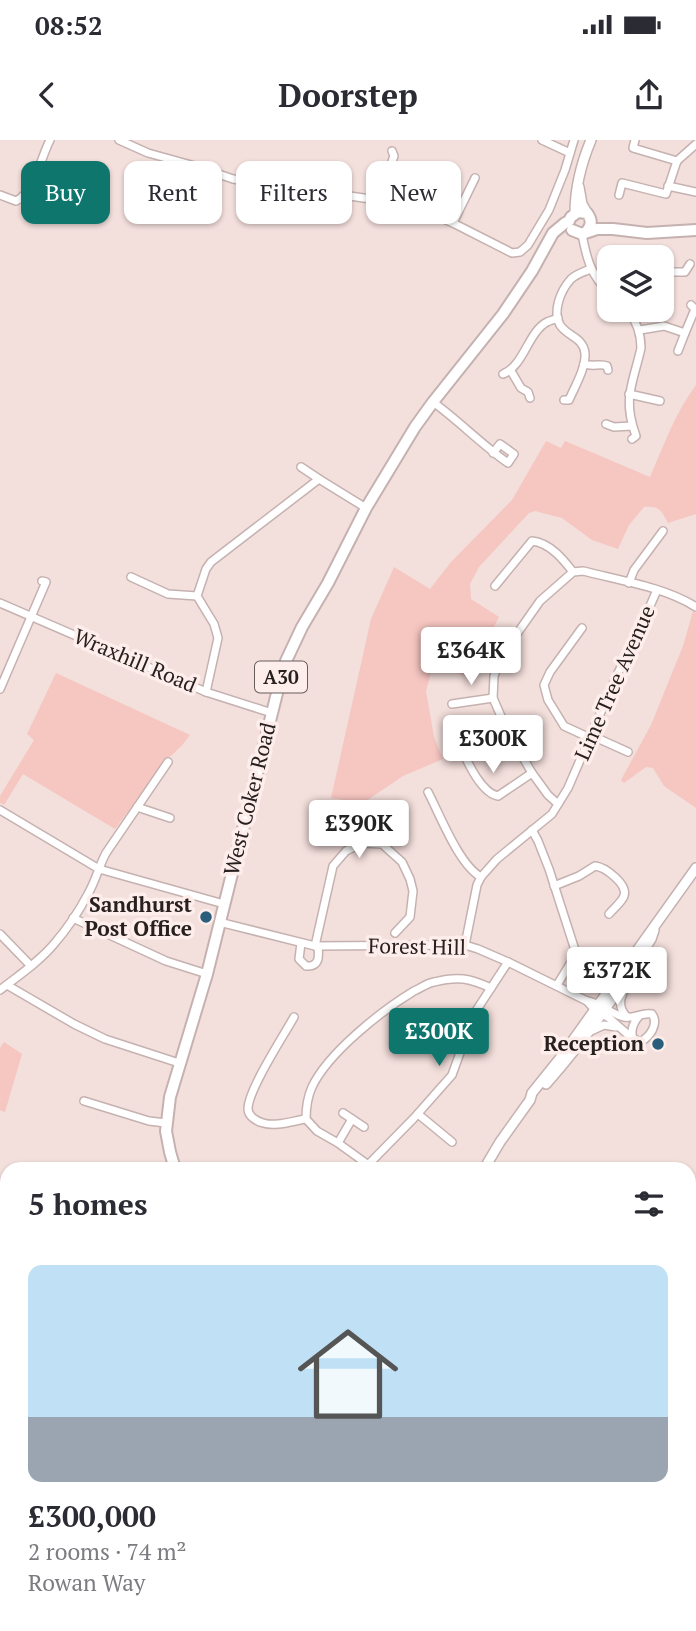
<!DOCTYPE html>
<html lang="en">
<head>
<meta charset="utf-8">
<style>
  body { margin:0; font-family:"PT Serif",serif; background:#f7f7f7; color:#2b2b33; height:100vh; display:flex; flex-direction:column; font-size:26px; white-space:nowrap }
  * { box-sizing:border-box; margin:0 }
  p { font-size:23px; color:#7c7c81 }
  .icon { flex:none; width:38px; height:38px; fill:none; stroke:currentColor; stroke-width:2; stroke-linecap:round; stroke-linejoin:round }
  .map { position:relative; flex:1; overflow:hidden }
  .details { position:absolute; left:0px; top:1022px; width:696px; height:469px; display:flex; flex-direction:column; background:#fff; border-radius:21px 21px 0 0; box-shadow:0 2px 5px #0004 }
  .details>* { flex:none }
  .hud { position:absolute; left:21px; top:21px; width:654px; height:63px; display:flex; gap:14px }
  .fabs { position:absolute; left:597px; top:105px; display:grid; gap:14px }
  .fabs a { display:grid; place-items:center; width:77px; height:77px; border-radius:14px; background:#fff; box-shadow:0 2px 5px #0004; font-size:35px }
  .price { position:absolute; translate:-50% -60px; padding:0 16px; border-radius:7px; background:#fff; color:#222; font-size:23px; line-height:46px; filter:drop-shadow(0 2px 4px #0008) }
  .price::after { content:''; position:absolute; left:50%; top:42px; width:21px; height:16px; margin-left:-10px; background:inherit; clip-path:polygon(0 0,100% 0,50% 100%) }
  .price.selected { background:#0f766e; color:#fff }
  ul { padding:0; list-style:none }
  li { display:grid; align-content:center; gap:14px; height:371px; padding:0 28px }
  li span { display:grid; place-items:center; height:217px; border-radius:14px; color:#555 }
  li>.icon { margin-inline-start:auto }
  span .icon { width:126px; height:126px; fill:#fffc; stroke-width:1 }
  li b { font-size:30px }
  h2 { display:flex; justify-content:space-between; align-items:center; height:84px; padding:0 28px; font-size:30px }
  .chip { padding:0 24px; border-radius:14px; background:#fff; box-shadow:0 2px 5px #0004; font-size:24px; line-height:63px }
  .chip.selected { background:#0f766e; color:#fff }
  .status { display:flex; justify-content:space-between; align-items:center; height:49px; padding:0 35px; background:#fff; direction:ltr }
  .status svg { height:19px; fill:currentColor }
  header { display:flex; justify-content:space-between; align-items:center; height:91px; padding:0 28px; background:#fff; font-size:32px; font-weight:800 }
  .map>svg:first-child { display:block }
</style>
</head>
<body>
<div class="status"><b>08:52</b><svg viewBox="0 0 49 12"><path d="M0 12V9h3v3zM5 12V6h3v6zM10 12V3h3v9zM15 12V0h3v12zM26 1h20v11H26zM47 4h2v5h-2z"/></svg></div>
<header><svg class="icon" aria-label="back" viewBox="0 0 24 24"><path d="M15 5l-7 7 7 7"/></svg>Doorstep<svg class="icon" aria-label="share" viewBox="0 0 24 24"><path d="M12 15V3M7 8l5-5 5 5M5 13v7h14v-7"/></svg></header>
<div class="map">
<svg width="696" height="1491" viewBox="0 0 696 1491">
  <rect width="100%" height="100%" fill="#f3dfdc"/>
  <g fill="#f6c6c1">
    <path d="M696 245V374L668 383C661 370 660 366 644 367L629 385 618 409 592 400 562 378 535 371 529 373 479 427 470 444 471 459 499 477 475 524 465 536 434 522 426 551 434 597 443 619 403 636 363 663 331 658 371 479 394 427 430 449 451 422 512 360 546 301 561 308 565 301 650 337C664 305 675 273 696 245Z"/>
    <path d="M693 471 696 473V668L664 646 653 628 646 627 624 643 621 640 651 585 683 506Z"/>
    <path d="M56 533 190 595C186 600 182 606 177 610 170 619 164 616 160 628L115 689 23 634 4 665 0 663V656L34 600 27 594Z"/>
    <path d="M4 902 22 914 5 972 0 970V908Z"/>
    <path d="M42 1484H165L168 1491H42V1489L45 1488Z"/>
  </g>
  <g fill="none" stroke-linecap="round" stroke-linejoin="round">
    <defs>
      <g id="minor">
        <path d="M119 0 148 13 195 26 233 39 384 61 420 69 453 83 512 113 520 112 528 105 549 70 565 30 574 0"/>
        <path d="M542 0 570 13"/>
        <path d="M635 0 633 8 677 21"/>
        <path d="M668 46 696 52"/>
        <path d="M0 55 16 61C34 53 41 17 50 0"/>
        <path d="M619 55 622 43 666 54 677 21 696 4"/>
        <path d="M378 60 394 16 392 11"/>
        <path d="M453 83 475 38"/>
        <path d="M582 94C586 116 591 137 609 152"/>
        <path d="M662 132H685L690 124"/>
        <path d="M628 170C637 182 641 193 641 208 633 244 622 258 636 296L632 299"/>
        <path d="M640 190 664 186 685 193 695 169 691 165"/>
        <path d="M678 211 685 193"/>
        <path d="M584 224C594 227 600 223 607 226L608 230"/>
        <path d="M511 231 521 248 528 252 530 258"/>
        <path d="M503 234C524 226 528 192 547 182 548 181 557 179 558 178"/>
        <path d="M629 254 660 261"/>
        <path d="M564 260H569C575 246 586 228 585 213 583 197 568 197 560 185 552 171 561 150 571 139 576 134 584 132 590 129"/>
        <path d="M433 262C459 281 481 304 508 323L514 314 500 304 493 313"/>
        <path d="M606 284 614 287 632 286"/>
        <path d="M301 327 319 339"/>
        <path d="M131 437 168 454 197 456"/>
        <path d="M629 443 634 430 663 391"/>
        <path d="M495 446 532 401C550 403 563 419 573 432"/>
        <path d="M0 463 206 552 272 573"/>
        <path d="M582 488 550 532 544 545 548 560 564 586 590 598H597L628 612"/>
        <path d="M0 549 46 442 42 441"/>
        <path d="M206 552 218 498 214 484 197 456 206 429 211 422 319 339 366 368"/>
        <path d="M452 564 493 558"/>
        <path d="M460 606C467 621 481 653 498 656L532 633"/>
        <path d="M428 652C440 675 459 725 481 737"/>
        <path d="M558 664 548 655 532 633 507 590 493 558 494 536 502 515 540 461 573 432 583 431C618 440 665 447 696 467"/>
        <path d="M137 667 170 678"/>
        <path d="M0 670 99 729 224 764"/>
        <path d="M371 676 382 704"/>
        <path d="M532 690 538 701 549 729 575 810 573 819 557 845"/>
        <path d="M554 746 579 736 595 726C605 727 628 744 624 756 621 763 613 769 609 774"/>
        <path d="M73 778 166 821 207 834"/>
        <path d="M219 782 315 806 465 805 478 809 508 822 587 861C602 863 610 874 624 877 634 879 642 872 652 874 659 884 650 897 640 902L633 898C630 890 634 882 639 876"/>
        <path d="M0 794 31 826"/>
        <path d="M301 803 299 819 306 826C320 827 319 816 318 806"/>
        <path d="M465 805 477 745 481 737 497 719 552 674 568 648 616 537 643 482 657 450"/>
        <path d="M315 806 333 726 346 711 362 703 382 704 402 722 410 739 413 751 410 777 395 793"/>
        <path d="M7 845 74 884 105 899 179 923"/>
        <path d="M0 850C18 836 39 822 54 804 67 789 79 771 88 754 96 740 99 726 106 713L168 622"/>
        <path d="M587 861 594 869 609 878 632 898"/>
        <path d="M294 877C284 895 248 950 248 969 248 976 256 981 263 983 276 987 292 981 306 979"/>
        <path d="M627 877C613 863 625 849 633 835"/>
        <path d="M591 891 604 885 616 887"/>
        <path d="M84 961 149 981 166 983"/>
        <path d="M343 973 364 987"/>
        <path d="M418 974 452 1002"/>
        <path d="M338 1003 352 979"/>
        <path d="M367 1024 338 1003 317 991 306 979C306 968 307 958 312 947 328 913 381 871 414 851 421 848 427 843 434 842 458 836 469 838 491 848"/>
        <path d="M364 1029 414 978 452 935 474 874 508 822"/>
        <path d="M419 1029V1028"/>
        <path d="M690 1354 696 1356"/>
        <path d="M690 1401 696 1384"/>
        <path d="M690 1422 696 1425"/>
        <path d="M681 1484 696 1488"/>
        <path d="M537 1485V1484"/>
        <path d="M482 1491V1484"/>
        <path d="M610 1491 612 1484"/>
        <path d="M663 1491 664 1484"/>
      </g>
      <g id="major">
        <path d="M579 47 582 64 587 73"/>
        <path d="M575 73C575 47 581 24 591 0"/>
        <path d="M546 944C586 899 620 850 651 799L654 790"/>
        <path d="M484 1029 500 1002 530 960 532 953 561 917 696 728"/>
        <path d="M343 1491 345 1484"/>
        <path d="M351 1491 354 1484"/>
      </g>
      <g id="highway">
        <path d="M572 90 582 94 597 89H613L647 93 696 90"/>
        <path d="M175 1029 170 1012 166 991 170 957 207 834 278 549 286 521 302 487 328 443 366 368 415 287 433 262 503 174 532 131 553 93 565 83 569 81 571 77 578 72 587 73C592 80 592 84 587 91"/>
        <path d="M0 1097 7 1098"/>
        <path d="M252 1484 253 1491"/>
      </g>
    </defs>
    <use href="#minor" stroke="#c5b2b0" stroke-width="10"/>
    <use href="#major" stroke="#c5b2b0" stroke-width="12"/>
    <use href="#highway" stroke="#c5b2b0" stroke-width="14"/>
    <use href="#minor" stroke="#fff" stroke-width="7"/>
    <use href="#major" stroke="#fff" stroke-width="9"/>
    <use href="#highway" stroke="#fff" stroke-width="10"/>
  </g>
  <g fill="#2b5e7b" stroke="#fdedeb" stroke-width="2.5">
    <circle cx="206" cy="777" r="7"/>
    <circle cx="658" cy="904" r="7"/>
  </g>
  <g text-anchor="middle" stroke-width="7" stroke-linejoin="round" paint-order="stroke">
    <rect fill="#fdedeb" stroke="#675e5c" stroke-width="2" x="255" y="521.5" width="52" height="31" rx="5"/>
    <g font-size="19" font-weight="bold" fill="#27201f">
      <text x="281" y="544">A30</text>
    </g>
    <g font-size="21" fill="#27201f" stroke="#fdedeb">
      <text transform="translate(135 521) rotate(23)" y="7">Wraxhill Road</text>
      <text transform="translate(615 543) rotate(-66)" y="7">Lime Tree Avenue</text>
      <text transform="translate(250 659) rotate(-76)" y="7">West Coker Road</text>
      <text transform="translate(417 807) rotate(1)" y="7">Forest Hill</text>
    </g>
    <g font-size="21" font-weight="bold" fill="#27201f" stroke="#fdedeb" text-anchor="end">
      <text x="192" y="772">Sandhurst<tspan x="192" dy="24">Post Office</tspan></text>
      <text x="644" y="911">Reception</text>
    </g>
  </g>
</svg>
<div class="fabs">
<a><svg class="icon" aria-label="layers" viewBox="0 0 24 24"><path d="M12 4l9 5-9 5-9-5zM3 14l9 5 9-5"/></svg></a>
</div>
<b class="price" style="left:471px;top:547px">£364K</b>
<b class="price" style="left:493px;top:635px">£300K</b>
<b class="price" style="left:359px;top:720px">£390K</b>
<b class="price" style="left:617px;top:867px">£372K</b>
<b class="price selected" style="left:439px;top:928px">£300K</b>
<div class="hud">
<a class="chip selected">Buy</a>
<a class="chip">Rent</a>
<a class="chip">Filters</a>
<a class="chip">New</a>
</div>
<section class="details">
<h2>5 homes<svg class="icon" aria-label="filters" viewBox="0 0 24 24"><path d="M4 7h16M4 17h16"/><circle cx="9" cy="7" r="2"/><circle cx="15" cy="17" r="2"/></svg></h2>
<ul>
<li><span style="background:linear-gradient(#bfe0f5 70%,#9aa5b1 0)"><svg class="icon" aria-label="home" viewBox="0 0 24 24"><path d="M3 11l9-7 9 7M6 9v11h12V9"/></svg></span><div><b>£300,000</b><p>2 rooms · 74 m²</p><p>Rowan Way</p></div></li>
</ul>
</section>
</div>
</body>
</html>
